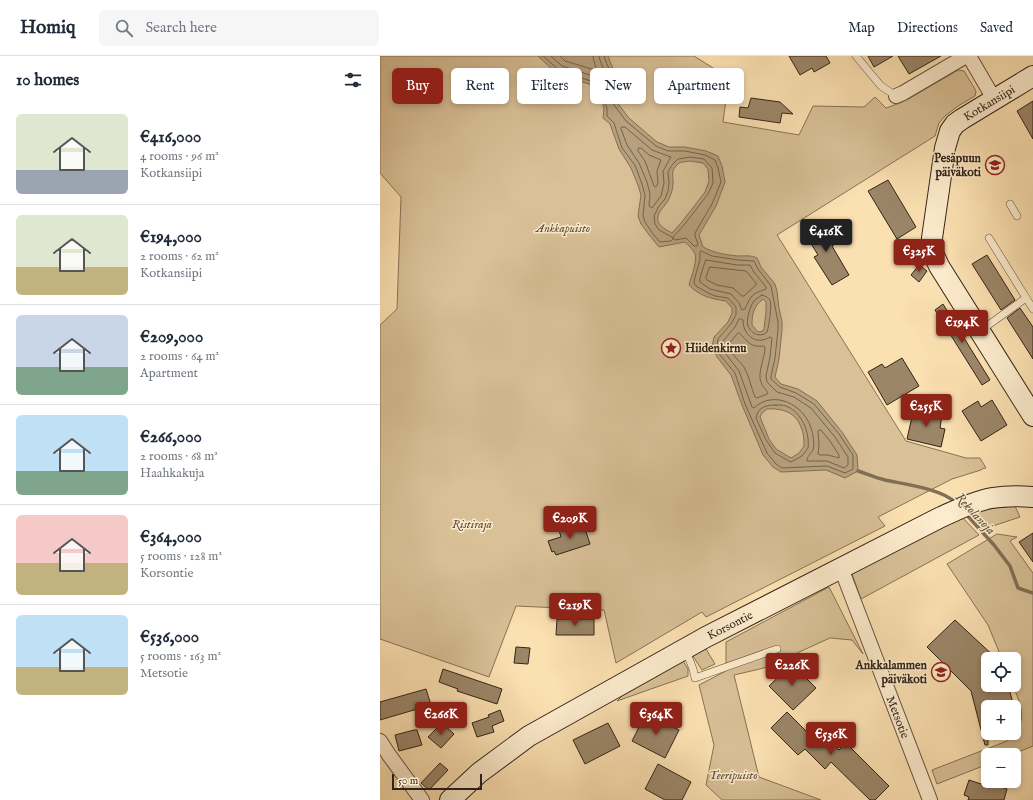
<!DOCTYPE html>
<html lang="en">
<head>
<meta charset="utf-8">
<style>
  body { margin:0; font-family:"IM FELL English",serif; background:#f6f6f7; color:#1f2937; height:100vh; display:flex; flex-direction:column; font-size:15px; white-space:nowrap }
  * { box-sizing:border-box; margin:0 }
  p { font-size:13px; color:#747a83 }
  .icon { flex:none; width:22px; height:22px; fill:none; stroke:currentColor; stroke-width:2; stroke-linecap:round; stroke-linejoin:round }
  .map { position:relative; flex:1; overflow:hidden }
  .details { display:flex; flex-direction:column; background:#fff; width:380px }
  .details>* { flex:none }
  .top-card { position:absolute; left:12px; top:12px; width:380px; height:36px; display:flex; gap:8px }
  .fabs { position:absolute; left:601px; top:596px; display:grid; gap:8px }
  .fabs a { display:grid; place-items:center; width:40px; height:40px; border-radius:6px; background:#fff; box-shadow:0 2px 6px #0003; font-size:20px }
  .scale { position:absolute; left:12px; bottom:10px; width:90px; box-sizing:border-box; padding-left:4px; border:2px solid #322418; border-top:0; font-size:11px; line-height:14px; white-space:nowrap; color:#322418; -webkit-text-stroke:3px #fcebcc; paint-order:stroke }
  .price { position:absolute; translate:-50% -34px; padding:0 9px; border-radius:4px; background:#8f2418; color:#fff; font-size:13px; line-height:26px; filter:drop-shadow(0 1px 2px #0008) }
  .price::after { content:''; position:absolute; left:50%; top:24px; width:12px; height:9px; margin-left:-6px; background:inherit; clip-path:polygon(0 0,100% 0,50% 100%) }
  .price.selected { background:#222; color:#fff }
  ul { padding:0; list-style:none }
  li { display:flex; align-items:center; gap:12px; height:100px; padding:0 16px }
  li+li { border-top:1px solid #e0e1e3 }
  li span { display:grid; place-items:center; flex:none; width:112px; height:80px; border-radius:6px; color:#555 }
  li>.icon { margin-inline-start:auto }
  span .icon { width:48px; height:48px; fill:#fffc; stroke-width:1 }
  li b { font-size:17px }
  h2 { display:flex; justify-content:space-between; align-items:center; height:48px; padding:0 16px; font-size:17px }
  .tag { padding:0 14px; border-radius:6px; background:#fff; box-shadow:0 2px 6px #0003; font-size:14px; line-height:36px }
  .tag.selected { background:#8f2418; color:#fff }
  header { display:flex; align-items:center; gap:24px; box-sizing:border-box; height:56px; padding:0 20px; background:#fff; border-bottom:1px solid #e0e1e3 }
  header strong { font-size:19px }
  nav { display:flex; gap:22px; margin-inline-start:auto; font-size:14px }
  .search { width:280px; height:36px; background:#f6f6f7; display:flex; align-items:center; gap:10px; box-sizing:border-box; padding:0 14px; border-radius:6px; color:#747a83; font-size:15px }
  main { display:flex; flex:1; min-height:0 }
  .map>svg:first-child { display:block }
</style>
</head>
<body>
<header>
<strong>Homiq</strong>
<div class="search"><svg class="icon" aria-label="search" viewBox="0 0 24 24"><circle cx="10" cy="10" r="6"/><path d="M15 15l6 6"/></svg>Search here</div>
<nav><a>Map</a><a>Directions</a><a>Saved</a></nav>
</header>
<main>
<section class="details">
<h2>10 homes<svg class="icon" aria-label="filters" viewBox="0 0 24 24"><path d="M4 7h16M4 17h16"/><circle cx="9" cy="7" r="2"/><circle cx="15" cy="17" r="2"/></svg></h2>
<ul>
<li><span style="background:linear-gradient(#dfe7d0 70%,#9aa5b1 0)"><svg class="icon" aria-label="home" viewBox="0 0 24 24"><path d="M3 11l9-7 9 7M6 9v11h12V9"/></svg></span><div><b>€416,000</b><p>4 rooms · 96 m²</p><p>Kotkansiipi</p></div></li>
<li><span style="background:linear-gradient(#dfe7d0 65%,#c2b280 0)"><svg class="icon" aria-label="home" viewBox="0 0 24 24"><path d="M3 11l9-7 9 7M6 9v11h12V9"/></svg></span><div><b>€194,000</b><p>2 rooms · 62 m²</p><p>Kotkansiipi</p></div></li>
<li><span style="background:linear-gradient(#c9d6e8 65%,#7fa58c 0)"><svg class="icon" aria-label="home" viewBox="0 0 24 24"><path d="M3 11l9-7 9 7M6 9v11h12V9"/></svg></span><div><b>€209,000</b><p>2 rooms · 64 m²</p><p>Apartment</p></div></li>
<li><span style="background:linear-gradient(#bfe0f5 70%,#7fa58c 0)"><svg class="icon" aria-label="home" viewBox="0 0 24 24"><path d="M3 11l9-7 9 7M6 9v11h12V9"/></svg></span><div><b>€266,000</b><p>2 rooms · 68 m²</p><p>Haahkakuja</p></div></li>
<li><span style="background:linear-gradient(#f6c9c9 60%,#c2b280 0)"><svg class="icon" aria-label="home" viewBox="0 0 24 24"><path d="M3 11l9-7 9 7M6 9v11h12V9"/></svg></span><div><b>€364,000</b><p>5 rooms · 128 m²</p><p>Korsontie</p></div></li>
<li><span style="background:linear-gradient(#bfe0f5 65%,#c2b280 0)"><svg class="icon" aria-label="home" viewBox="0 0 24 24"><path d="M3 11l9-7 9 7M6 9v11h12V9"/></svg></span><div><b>€536,000</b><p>5 rooms · 163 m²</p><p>Metsotie</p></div></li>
</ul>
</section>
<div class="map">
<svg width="653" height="744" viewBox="0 0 653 744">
  <rect width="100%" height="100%" fill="#fbe0b1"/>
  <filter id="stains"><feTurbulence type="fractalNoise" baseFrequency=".005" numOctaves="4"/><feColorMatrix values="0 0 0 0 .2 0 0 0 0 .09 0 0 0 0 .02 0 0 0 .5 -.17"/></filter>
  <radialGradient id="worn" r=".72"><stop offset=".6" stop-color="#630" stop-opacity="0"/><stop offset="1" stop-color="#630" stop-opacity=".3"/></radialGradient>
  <g fill="#d9c097" stroke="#867258">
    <path d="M0 0H314L349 22 343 66 419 79 433 50 484 51 495 41 506 52 520 47 530 42 578 14 584 15 595 33 596 36 595 40 578 50 565 60 559 67 555 80 397 179 526 385 586 402H600L606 412 602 413 601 414 572 423 498 461 505 470 326 561 322 556 236 607 224 554 136 550 109 621 0 583V269L17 253 21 141 0 117Z"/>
    <path d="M635 450 640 461 604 473 592 460 604 453Z"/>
    <path d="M583 462 599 479 481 543 471 515Z"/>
    <path d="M617 478 637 481 630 485 653 517V690L631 699H608V708L557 728 552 714 627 685C649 666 642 653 633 629H634V603H622L608 569 567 508Z"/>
    <path d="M449 531 483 598 472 584 450 582 384 612 354 619 379 721 441 744H342L326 729 334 689 319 629 346 615V586Z"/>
    <path d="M326 593 335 608 322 614 312 599Z"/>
    <path d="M303 605 308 613V620L237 645 249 633Z"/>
  </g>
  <path fill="#b7a07d" stroke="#826e55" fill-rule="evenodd" d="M158 0H228L240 31 236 45 249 62 277 86 289 91H305L326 95 338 100 342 110 345 126 336 150 319 179 323 191C334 197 346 199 358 200 365 200 371 199 377 202L381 211 395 228 397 235 399 252 402 266V274L399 303 395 321 401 328 418 333 437 345 462 376 477 399 478 415 465 422 446 414 401 416 393 411 383 399 362 349 351 319 337 301 332 291 334 281 348 266 352 257V252L346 245C332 243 319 240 309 229 311 221 319 202 314 196 312 192 308 189 305 186L279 191 270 180 261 168 258 160 261 139 258 129 251 112 239 93 230 68 223 62 224 53 220 36 209 28 177 18ZM310 105 323 107 328 113 329 125 325 136 301 167 292 177C287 174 280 171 278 165 276 156 286 150 289 143 291 138 293 133 293 128 294 120 290 117 296 110 300 105 305 106 310 105ZM383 243 386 246V256L384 273 383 275 378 276 372 269C372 257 374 250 383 243ZM387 353C404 352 417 357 422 374 424 379 424 385 424 390L419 397 411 402 396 393 389 383 380 361 382 357Z"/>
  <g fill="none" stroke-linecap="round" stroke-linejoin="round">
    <g stroke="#74624a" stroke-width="1">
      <path d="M163 0 180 15 211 25 222 33 227 53V60L234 67 242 92 255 109 262 128 265 139 263 160 265 166 273 178 280 186 291 185 293 183 292 181 279 174 275 168 274 160 279 150 285 143 288 135 289 127 288 116 292 109 298 103 310 101 324 103 332 112 333 127 328 138 304 169 293 181 295 184 306 182 314 190H317L318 188 315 180V177L332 148 341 126 338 112 335 104 325 99 305 95H288L276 90 246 65 232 46 236 31 225 3 224 0"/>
      <path d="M171 0 182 10 213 20 228 31 229 28 220 4 219 0"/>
      <path d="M180 0 185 5 215 14 216 12 214 5 213 0"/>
      <path d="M242 71H245L272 94 291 101 283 115 284 127 281 140 272 152 269 150 270 138 267 126 259 107 247 89 241 73Z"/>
      <path d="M259 92H261L269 99 281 104 277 115 278 127 276 131 274 130 265 105 258 95Z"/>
      <path d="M321 195 332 200 358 204 374 205 378 213 391 230 398 266V274L395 302 391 320V323L400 331 416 337 434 348 459 378 473 399V413L465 417 447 410 402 412 396 408 387 397 365 348 355 317 340 299 337 291 338 283 351 268 356 259V251L348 242 335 240 328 237 316 230 314 227 315 221 320 204V197Z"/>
      <path d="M326 204 357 209H370L374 216 386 231V233C372 238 371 239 365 253L362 254 359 247 351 238 330 233 320 226V222Z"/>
      <path d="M330 211 366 215 376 227V229L364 240H362L353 232 337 229 327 224 326 222Z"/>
      <path d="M382 239C385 240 388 241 390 244 392 251 389 270 387 276 380 282 372 278 368 270 366 264 370 250 374 245 376 243 379 241 382 239Z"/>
      <path d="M361 263 363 264C363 279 376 290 390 281L392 282 390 301 386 320 387 326 397 336 414 341 431 352 455 381 468 401V409L467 410 464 412 447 405H427C427 400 431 398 433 394 435 389 433 378 431 372 424 349 394 333 374 352L372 351 359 315 345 297 342 290 343 285 355 271 359 263Z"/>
      <path d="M359 277C368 285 370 292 384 290L385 291C385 302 377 317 381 326 382 331 386 333 388 337L387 338 377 342 375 341C371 331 369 320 364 311 359 304 349 297 349 288L357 278Z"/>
      <path d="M396 349C399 349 403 349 406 350 422 356 430 377 428 392L422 400 411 406 409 405 395 397 386 384 376 362C378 351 386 349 396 349Z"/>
      <path d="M439 374H441L450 385 459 399V402L448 399H440L438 398 439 389 438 376Z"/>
    </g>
    <g stroke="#826e55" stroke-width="3.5">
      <path d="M478 415C487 418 496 422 505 424 524 428 563 433 576 447"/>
      <path d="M586 458 614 489 630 510 638 532 653 537"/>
    </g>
  </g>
  <g fill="#9b8668" stroke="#322418">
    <path d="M409 0H446L450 7 434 16 432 12 420 19Z"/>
    <path d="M488 0H513L494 11Z"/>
    <path d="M518 0H561L529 18Z"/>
    <path d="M371 42 400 46 413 58 402 57 400 67 359 61 360 51 368 52Z"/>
    <path d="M653 45V83L637 55Z"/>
    <path d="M508 124 536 171 517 183 488 135Z"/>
    <path d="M441 165 455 188 452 190 469 219 452 229 434 201 438 199 424 176Z"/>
    <path d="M607 199 635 244 621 254 592 208Z"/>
    <path d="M539 209 547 215 539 226 531 219Z"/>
    <path d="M563 248 610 324 602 329 555 254Z"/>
    <path d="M640 252 653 271V303L627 262Z"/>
    <path d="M522 302 539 330 507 349 488 316 502 308 505 312Z"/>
    <path d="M612 344 627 369 601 385 582 355 598 345 601 351Z"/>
    <path d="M534 352 562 359 560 372 565 373 561 391 527 383Z"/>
    <path d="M203 467 210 488 176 499 174 495 172 496 168 485 181 481 179 474Z"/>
    <path d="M653 477V506L639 486Z"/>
    <path d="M177 563H214V579H176Z"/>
    <path d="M575 564 617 603H608V629H628L634 651H608V689H605L591 635 547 591Z"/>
    <path d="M136 591 150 592 148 608 134 607Z"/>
    <path d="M412 608 436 632 413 654 389 630Z"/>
    <path d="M63 613 122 633 117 648 77 635 78 633 59 626Z"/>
    <path d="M46 633 51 649 0 664V646Z"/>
    <path d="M120 654 124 665 112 670 114 676 97 681 92 667 109 661 108 659Z"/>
    <path d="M407 656 431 680 438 673 459 694 466 687 509 730 495 744H490L451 706 445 713 425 693 418 699 391 672Z"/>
    <path d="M266 657 299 674 285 702 252 685Z"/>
    <path d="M62 667 74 678 61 692 48 681Z"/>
    <path d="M228 667 240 690 205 708 193 684Z"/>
    <path d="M34 674H37L42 689 19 695 15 679Z"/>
    <path d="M60 707 68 714 49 734 41 727Z"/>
    <path d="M278 708 311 726 302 744H285L265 733Z"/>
    <path d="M589 724 601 728 603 725 627 733 624 744H588L589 741 584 739Z"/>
  </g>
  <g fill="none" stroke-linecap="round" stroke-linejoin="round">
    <defs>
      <g id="lane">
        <path d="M476 0 501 30 516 40"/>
        <path d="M630 148 637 160"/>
        <path d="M609 182 653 253"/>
        <path d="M607 270 646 242"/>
        <path d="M306 595 313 613 315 622 397 593"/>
      </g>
      <g id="street">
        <path d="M589 0 614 43"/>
        <path d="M516 40 523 37 586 0"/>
        <path d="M461 512 550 744"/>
        <path d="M0 685 9 699 42 744"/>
      </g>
      <g id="secondary">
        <path d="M653 20 582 63 575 68 570 75 565 92 552 182 553 197 559 210 653 360"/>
        <path d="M70 744 99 717 149 680 326 581 561 461C577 454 594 445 612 442 625 440 640 440 653 441"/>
      </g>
    </defs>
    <use href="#lane" stroke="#64533e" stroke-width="8"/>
    <use href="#street" stroke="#64533e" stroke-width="16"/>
    <use href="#secondary" stroke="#322418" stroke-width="22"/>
    <use href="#lane" stroke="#fcebcc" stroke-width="7"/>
    <use href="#street" stroke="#fcebcc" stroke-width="14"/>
    <use href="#secondary" stroke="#fcebcc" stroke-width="20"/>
  </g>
  <defs>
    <symbol id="school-ring" viewBox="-11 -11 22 22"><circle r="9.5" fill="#fcebcc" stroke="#8f2418" stroke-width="1.5"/><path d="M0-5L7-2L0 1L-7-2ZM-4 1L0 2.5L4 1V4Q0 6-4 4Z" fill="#8f2418"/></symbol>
    <symbol id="sight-ring" viewBox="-11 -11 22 22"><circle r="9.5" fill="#fcebcc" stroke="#8f2418" stroke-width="1.5"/><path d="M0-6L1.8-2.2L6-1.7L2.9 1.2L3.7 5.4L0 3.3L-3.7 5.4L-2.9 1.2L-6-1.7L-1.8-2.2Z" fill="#8f2418"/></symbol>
  </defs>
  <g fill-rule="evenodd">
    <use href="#school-ring" x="604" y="98" width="22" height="22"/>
    <use href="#sight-ring" x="280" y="281" width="22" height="22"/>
    <use href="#school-ring" x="550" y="605" width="22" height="22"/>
  </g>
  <g text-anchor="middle" stroke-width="3" stroke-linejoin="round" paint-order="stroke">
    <g font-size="12" fill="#322418" stroke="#fcebcc">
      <text transform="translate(609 47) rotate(-31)" y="4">Kotkansiipi</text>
      <text transform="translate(350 569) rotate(-27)" y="4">Korsontie</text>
      <text transform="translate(518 661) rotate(69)" y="4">Metsotie</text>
    </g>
    <g font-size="12" font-weight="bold" fill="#322418" stroke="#fcebcc" text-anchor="end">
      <text x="601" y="106">Pesäpuun<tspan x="601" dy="14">päiväkoti</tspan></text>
      <text x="305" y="296" text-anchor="start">Hiidenkirnu</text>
      <text x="547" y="613">Ankkalammen<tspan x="547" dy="14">päiväkoti</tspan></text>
    </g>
    <g font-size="12" font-style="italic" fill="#5c4b38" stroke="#fcebcc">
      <text x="183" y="176">Ankkapuisto</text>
      <text x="92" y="472">Ristiraja</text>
      <text x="353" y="723">Teeripuisto</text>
    </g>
    <g font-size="13" font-style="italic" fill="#614f3b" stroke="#fcebcc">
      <text transform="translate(596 457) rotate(47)" y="5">Rekolanoja</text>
    </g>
  </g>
  <rect width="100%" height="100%" filter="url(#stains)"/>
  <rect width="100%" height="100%" fill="url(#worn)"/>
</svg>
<div class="fabs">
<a><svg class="icon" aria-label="locate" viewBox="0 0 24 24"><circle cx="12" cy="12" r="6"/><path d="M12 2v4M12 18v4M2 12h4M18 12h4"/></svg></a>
<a>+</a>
<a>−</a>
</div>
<div class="scale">50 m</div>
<b class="price selected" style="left:446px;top:197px">€416K</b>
<b class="price" style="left:539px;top:217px">€325K</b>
<b class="price" style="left:582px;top:288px">€194K</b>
<b class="price" style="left:546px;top:372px">€255K</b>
<b class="price" style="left:190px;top:484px">€209K</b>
<b class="price" style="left:195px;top:571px">€219K</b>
<b class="price" style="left:412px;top:631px">€226K</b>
<b class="price" style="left:61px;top:680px">€266K</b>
<b class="price" style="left:276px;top:680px">€364K</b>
<b class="price" style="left:451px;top:700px">€536K</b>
<div class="top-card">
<a class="tag selected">Buy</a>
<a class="tag">Rent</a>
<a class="tag">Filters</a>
<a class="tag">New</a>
<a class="tag">Apartment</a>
</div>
</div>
</main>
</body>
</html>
